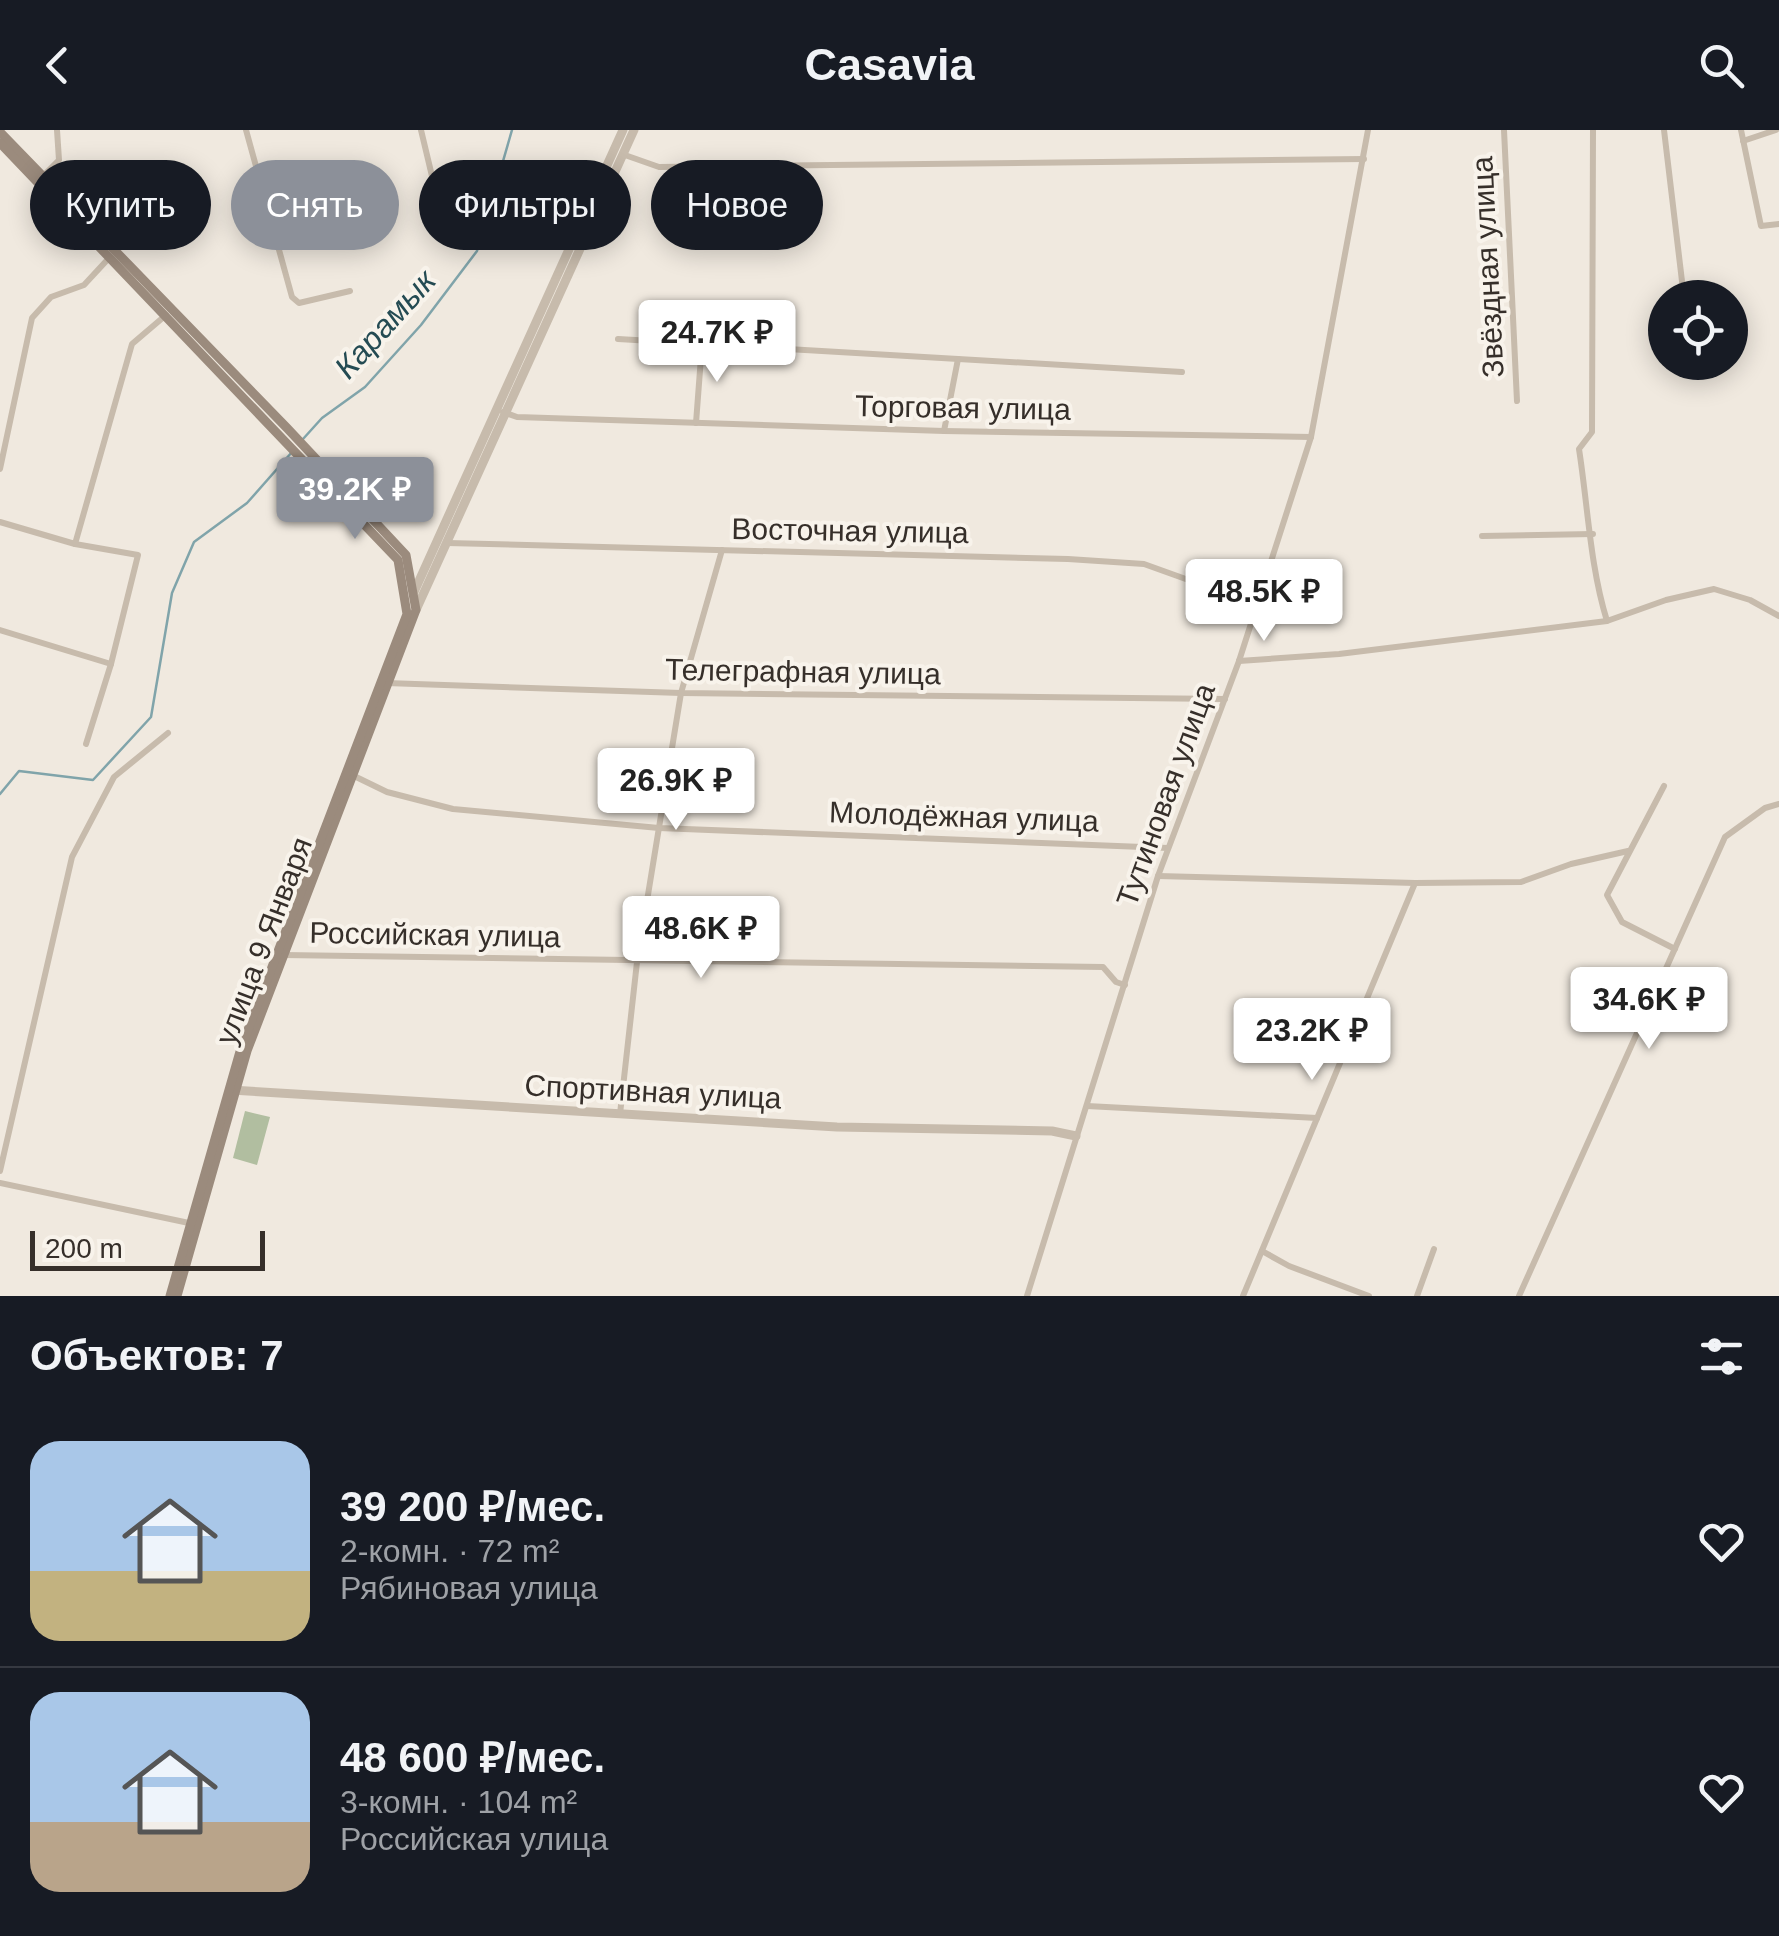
<!DOCTYPE html>
<html lang="ru">
<head>
<meta charset="utf-8">
<style>
  body { margin:0; font-family:Arial,sans-serif; background:#242831; color:#f1f3f6; height:100vh; display:flex; flex-direction:column; font-size:38px; white-space:nowrap }
  * { box-sizing:border-box; margin:0 }
  p { font-size:32px; color:#9ea1a6 }
  .icon { flex:none; width:55px; height:55px; fill:none; stroke:currentColor; stroke-width:2; stroke-linecap:round; stroke-linejoin:round }
  .map { position:relative; height:1166px; overflow:hidden }
  .side { display:flex; flex-direction:column; background:#171b24; flex:1 }
  .side>* { flex:none }
  .banner { position:absolute; left:30px; top:30px; width:1000px; height:90px; display:flex; gap:20px }
  .buttons { position:absolute; left:1648px; top:150px; display:grid; gap:20px }
  .buttons a { display:grid; place-items:center; width:100px; height:100px; border-radius:50%; background:#171b24; box-shadow:0 5px 25px #0003; font-size:50px }
  .scale { position:absolute; left:30px; bottom:25px; width:235px; box-sizing:border-box; padding-left:10px; border:5px solid #362f2a; border-top:0; font-size:28px; line-height:35px; white-space:nowrap; color:#362f2a; -webkit-text-stroke:8px #f8f3eb; paint-order:stroke }
  .price { position:absolute; translate:-50% -85px; padding:0 22px; border-radius:10px; background:#fff; color:#222; font-size:32px; line-height:65px; filter:drop-shadow(0 2px 5px #0008) }
  .price::after { content:''; position:absolute; left:50%; top:60px; width:30px; height:22px; margin-left:-15px; background:inherit; clip-path:polygon(0 0,100% 0,50% 100%) }
  .price.on { background:#8c9099; color:#fff }
  ul { padding:0; list-style:none }
  li { display:flex; align-items:center; gap:30px; height:250px; padding:0 30px }
  li+li { border-top:2px solid #363941 }
  li span { display:grid; place-items:center; flex:none; width:280px; height:200px; border-radius:30px; color:#555 }
  li>.icon { margin-inline-start:auto }
  span .icon { width:120px; height:120px; fill:#fffc; stroke-width:1 }
  li b { font-size:42px }
  h2 { display:flex; justify-content:space-between; align-items:center; height:120px; padding:0 30px; font-size:42px }
  .chip { padding:0 35px; border-radius:45px; background:#171b24; box-shadow:0 5px 25px #0003; font-size:35px; line-height:90px }
  .chip.on { background:#8c9099; color:#fff }
  header { display:flex; justify-content:space-between; align-items:center; height:130px; padding:0 30px; background:#171b24; font-size:45px; font-weight:700 }
  .map>svg:first-child { display:block }
</style>
</head>
<body>
<header><svg class="icon" aria-label="back" viewBox="0 0 24 24"><path d="M15 5l-7 7 7 7"/></svg>Casavia<svg class="icon" aria-label="search" viewBox="0 0 24 24"><circle cx="10" cy="10" r="6"/><path d="M15 15l6 6"/></svg></header>
<div class="map">
<svg width="1779" height="1166" viewBox="0 0 1779 1166">
  <rect width="100%" height="100%" fill="#f0e9df"/>
  <path fill="#b1bea0" d="M245 981 270 987 257 1035 233 1028Z"/>
  <g fill="none" stroke-linecap="round" stroke-linejoin="round">
    <g stroke="#80a4aa" stroke-width="2.5">
      <path d="M303 309 322 288 365 257 421 195 477 121 512 0"/>
      <path d="M0 664 19 641 93 650 151 587 172 463 194 412 247 373 292 322"/>
    </g>
    <g stroke="#c7bbac" stroke-width="6">
      <path d="M246 0 292 167 299 173 350 161"/>
      <path d="M421 0 437 67"/>
      <path d="M1504 0 1517 271"/>
      <path d="M1593 0 1592 302 1579 319C1588 377 1590 436 1607 491"/>
      <path d="M1664 0 1684 168"/>
      <path d="M1741 0 1761 96 1779 94"/>
      <path d="M1743 11 1776 0"/>
      <path d="M622 24 659 37 1364 29"/>
      <path d="M42 47 59 30 57 0"/>
      <path d="M618 209 1182 242"/>
      <path d="M503 282 517 287 944 301 1311 307"/>
      <path d="M696 293 702 214"/>
      <path d="M944 301 958 229"/>
      <path d="M0 339 32 188 51 167 84 155 109 128"/>
      <path d="M0 392 75 414 138 425 111 534 86 614"/>
      <path d="M1482 406 1593 404"/>
      <path d="M447 413 1068 429 1144 434 1258 475"/>
      <path d="M75 414 132 214 166 185"/>
      <path d="M0 500 111 534"/>
      <path d="M1239 531 1339 524 1607 491 1666 470 1714 459 1750 470 1779 486"/>
      <path d="M386 553 681 563 1225 569"/>
      <path d="M352 645 387 662 453 679 659 698 1168 718"/>
      <path d="M1664 656 1607 765 1622 792 1675 819"/>
      <path d="M1158 746 1415 753 1521 752 1571 734 1628 721"/>
      <path d="M283 825 1103 837 1116 852 1125 855"/>
      <path d="M1087 976 1317 988"/>
      <path d="M620 984 637 832 681 563 722 420"/>
      <path d="M0 1041 72 727 114 647 168 603"/>
      <path d="M0 1053 189 1093"/>
      <path d="M1262 1121 1289 1136 1369 1166"/>
      <path d="M1027 1166 1158 746 1239 531 1311 307 1368 0"/>
      <path d="M1243 1166 1415 753"/>
      <path d="M1417 1166 1434 1119"/>
      <path d="M1519 1166 1725 707 1765 678 1779 674"/>
    </g>
    <g stroke="#c7bbac" stroke-width="9">
      <path d="M414 462 623 0"/>
      <path d="M416 480 634 0"/>
      <path d="M231 960 837 997 1052 1001 1076 1006"/>
    </g>
    <g stroke="#9b8b7d" stroke-width="9">
      <path d="M0 2 287 298 406 425 416 480 247 921 177 1166"/>
      <path d="M0 13 398 430 407 484 241 918 170 1166"/>
    </g>
  </g>
  <g text-anchor="middle" stroke-width="8" stroke-linejoin="round" paint-order="stroke">
    <g font-size="30" fill="#362f2a" stroke="#f8f3eb">
      <text transform="translate(1488 137) rotate(-93)" y="10">Звёздная улица</text>
      <text transform="translate(963 278) rotate(1)" y="10">Торговая улица</text>
      <text transform="translate(850 401) rotate(1)" y="10">Восточная улица</text>
      <text transform="translate(803 542) rotate(1)" y="10">Телеграфная улица</text>
      <text transform="translate(1166 665) rotate(-70)" y="10">Тутиновая улица</text>
      <text transform="translate(964 687) rotate(2)" y="10">Молодёжная улица</text>
      <text transform="translate(435 805) rotate(1)" y="10">Российская улица</text>
      <text transform="translate(264 811) rotate(-69)" y="10">улица 9 Января</text>
      <text transform="translate(653 962) rotate(3)" y="10">Спортивная улица</text>
    </g>
    <g font-size="32" font-style="italic" fill="#244b53" stroke="#f8f3eb">
      <text transform="translate(385 194) rotate(-48)" y="11">Карамык</text>
    </g>
  </g>
</svg>
<div class="buttons">
<a><svg class="icon" aria-label="locate" viewBox="0 0 24 24"><circle cx="12" cy="12" r="6"/><path d="M12 2v4M12 18v4M2 12h4M18 12h4"/></svg></a>
</div>
<div class="scale">200 m</div>
<b class="price" style="left:717px;top:255px">24.7K ₽</b>
<b class="price on" style="left:355px;top:412px">39.2K ₽</b>
<b class="price" style="left:1264px;top:514px">48.5K ₽</b>
<b class="price" style="left:676px;top:703px">26.9K ₽</b>
<b class="price" style="left:701px;top:851px">48.6K ₽</b>
<b class="price" style="left:1649px;top:922px">34.6K ₽</b>
<b class="price" style="left:1312px;top:953px">23.2K ₽</b>
<div class="banner">
<a class="chip">Купить</a>
<a class="chip on">Снять</a>
<a class="chip">Фильтры</a>
<a class="chip">Новое</a>
</div>
</div>
<section class="side">
<h2>Объектов: 7<svg class="icon" aria-label="filters" viewBox="0 0 24 24"><path d="M4 7h16M4 17h16"/><circle cx="9" cy="7" r="2"/><circle cx="15" cy="17" r="2"/></svg></h2>
<ul>
<li><span style="background:linear-gradient(#a9c7e8 65%,#c2b280 0)"><svg class="icon" aria-label="home" viewBox="0 0 24 24"><path d="M3 11l9-7 9 7M6 9v11h12V9"/></svg></span><div><b>39 200 ₽/мес.</b><p>2-комн. · 72 m²</p><p>Рябиновая улица</p></div><svg class="icon" aria-label="heart" viewBox="0 0 24 24"><path d="M12 20l-8-8c-3-5 5-10 8-4 3-6 11-1 8 4z"/></svg></li>
<li><span style="background:linear-gradient(#a9c7e8 65%,#b9a48a 0)"><svg class="icon" aria-label="home" viewBox="0 0 24 24"><path d="M3 11l9-7 9 7M6 9v11h12V9"/></svg></span><div><b>48 600 ₽/мес.</b><p>3-комн. · 104 m²</p><p>Российская улица</p></div><svg class="icon" aria-label="heart" viewBox="0 0 24 24"><path d="M12 20l-8-8c-3-5 5-10 8-4 3-6 11-1 8 4z"/></svg></li>
</ul>
</section>
</body>
</html>
